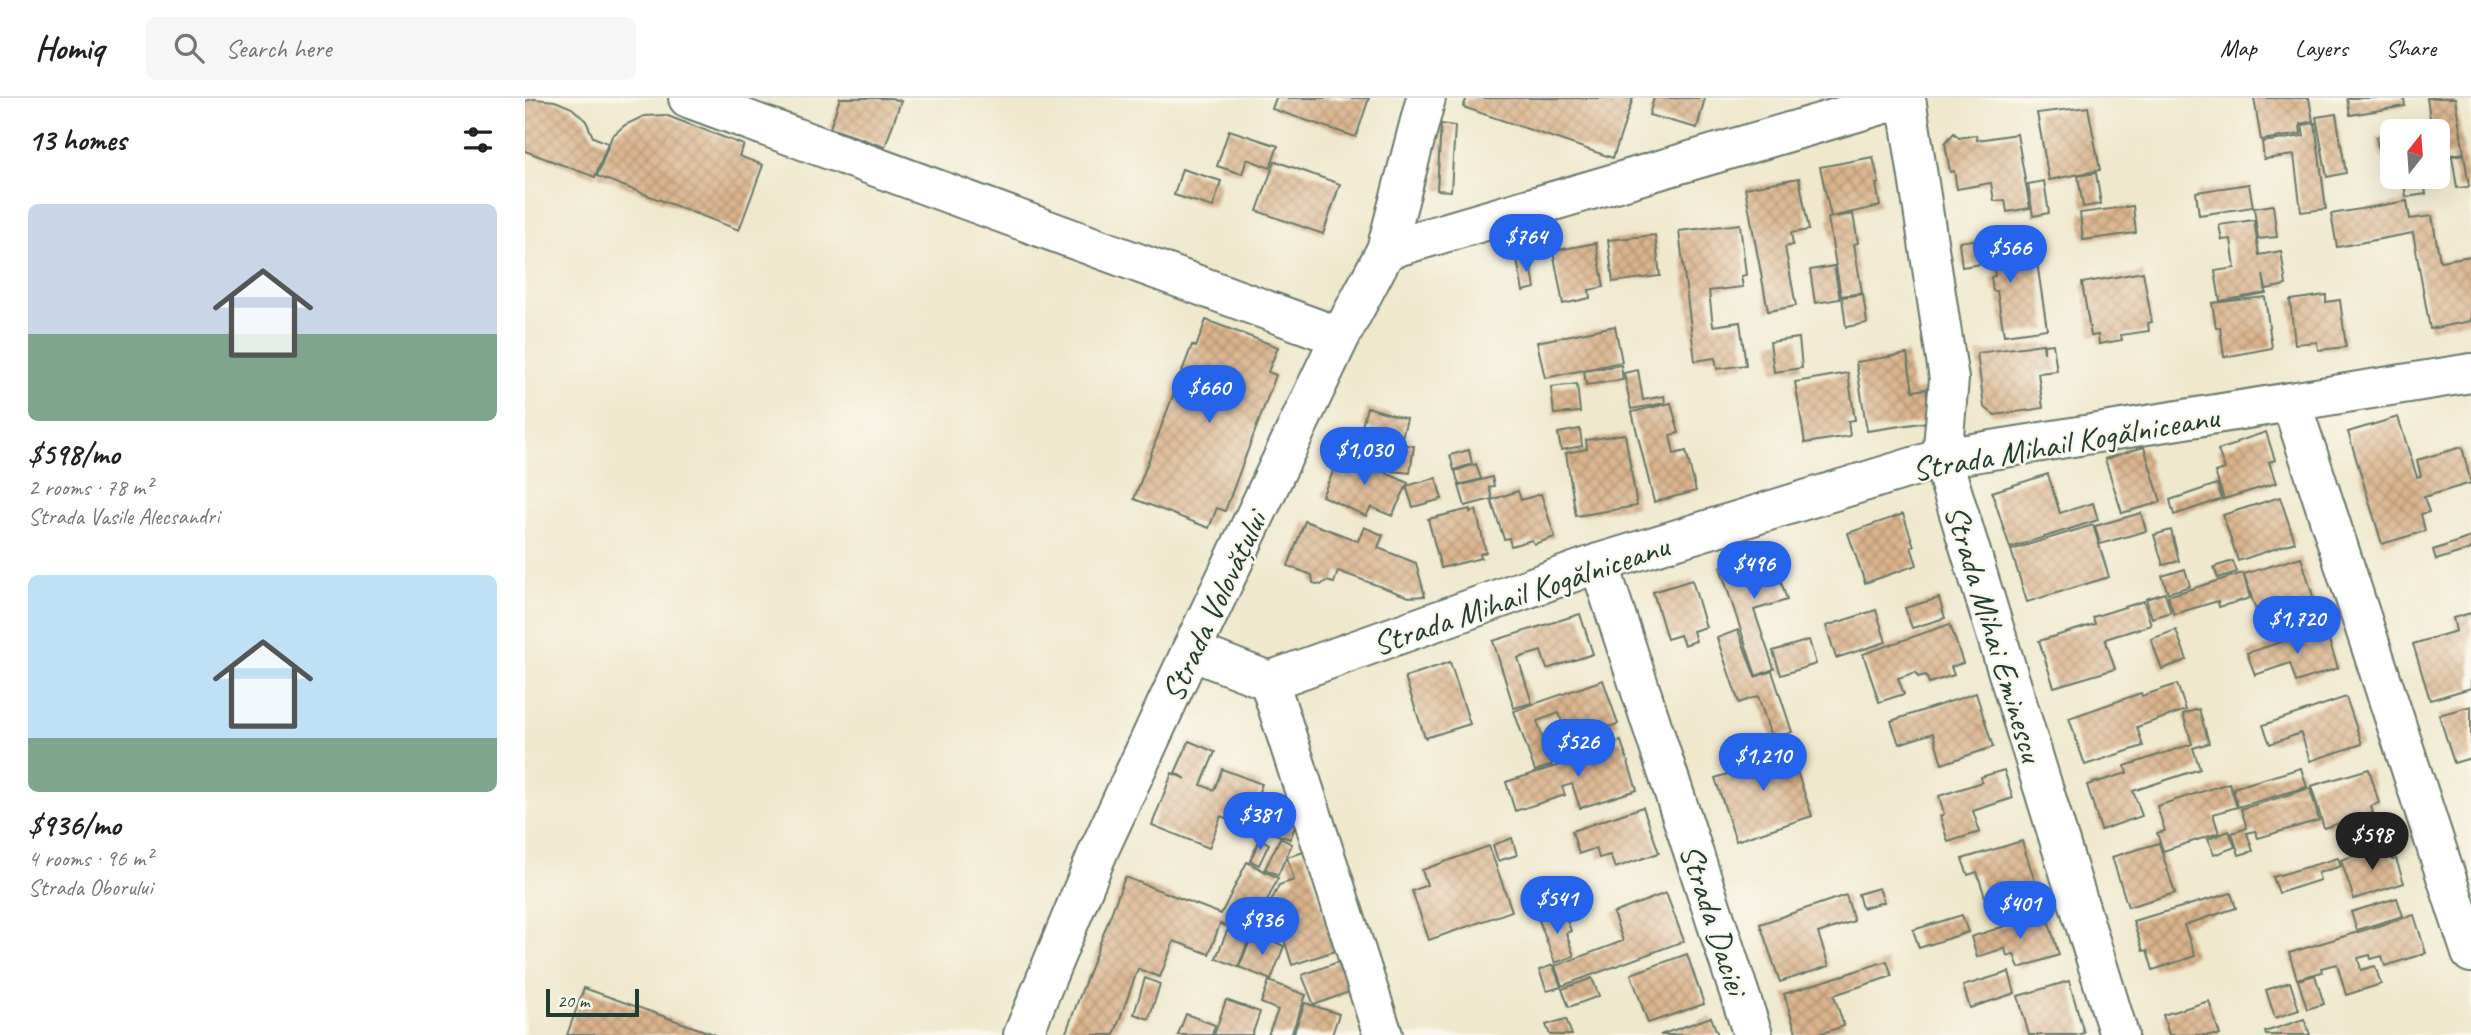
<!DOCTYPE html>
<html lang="en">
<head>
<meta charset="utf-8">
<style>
  body { margin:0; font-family:Caveat,sans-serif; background:#f6f6f6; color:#202124; height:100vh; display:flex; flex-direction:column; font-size:26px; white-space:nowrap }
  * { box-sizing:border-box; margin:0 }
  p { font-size:23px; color:#757577 }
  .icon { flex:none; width:38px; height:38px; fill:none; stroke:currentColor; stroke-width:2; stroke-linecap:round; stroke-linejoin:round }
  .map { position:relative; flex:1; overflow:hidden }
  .details { display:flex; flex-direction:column; background:#fff; width:525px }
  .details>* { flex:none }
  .needle { width:46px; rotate:17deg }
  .buttons { position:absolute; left:1855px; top:21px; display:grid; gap:14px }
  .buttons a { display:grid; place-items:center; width:70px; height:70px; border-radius:10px; background:#fff; box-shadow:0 7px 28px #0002; font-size:35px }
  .scale { position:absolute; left:21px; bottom:18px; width:93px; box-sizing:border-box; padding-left:7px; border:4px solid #1f3d34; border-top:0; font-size:19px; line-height:24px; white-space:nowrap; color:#1f3d34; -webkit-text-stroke:5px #fbf7ec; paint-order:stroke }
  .price { position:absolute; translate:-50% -60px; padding:0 16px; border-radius:24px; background:#2563eb; color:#fff; font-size:23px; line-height:46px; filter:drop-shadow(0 2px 4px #0008) }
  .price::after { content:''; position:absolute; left:50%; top:42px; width:21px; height:16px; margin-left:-10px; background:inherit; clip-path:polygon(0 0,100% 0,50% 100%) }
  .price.active { background:#222; color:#fff }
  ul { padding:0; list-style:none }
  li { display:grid; align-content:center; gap:14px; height:371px; padding:0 28px }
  li span { display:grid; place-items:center; height:217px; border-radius:10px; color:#555 }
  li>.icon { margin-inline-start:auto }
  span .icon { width:126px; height:126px; fill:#fffc; stroke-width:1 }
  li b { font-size:30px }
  h2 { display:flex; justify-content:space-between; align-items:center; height:84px; padding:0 28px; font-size:30px }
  header { display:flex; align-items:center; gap:42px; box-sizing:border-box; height:98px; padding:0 35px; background:#fff; border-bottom:2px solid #e0e0e0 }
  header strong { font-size:33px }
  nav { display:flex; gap:38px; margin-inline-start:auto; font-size:24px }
  .search { width:490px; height:63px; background:#f6f6f6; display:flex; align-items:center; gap:18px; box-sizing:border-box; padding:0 24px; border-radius:10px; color:#757577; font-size:26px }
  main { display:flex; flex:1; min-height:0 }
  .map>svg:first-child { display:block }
</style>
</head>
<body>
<header>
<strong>Homiq</strong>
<div class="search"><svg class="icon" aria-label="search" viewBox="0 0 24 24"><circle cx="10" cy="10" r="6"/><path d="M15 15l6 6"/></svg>Search here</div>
<nav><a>Map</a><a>Layers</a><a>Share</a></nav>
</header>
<main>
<section class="details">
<h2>13 homes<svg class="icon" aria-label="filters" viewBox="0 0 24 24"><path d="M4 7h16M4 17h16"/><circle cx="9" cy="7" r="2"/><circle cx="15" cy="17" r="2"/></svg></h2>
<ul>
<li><span style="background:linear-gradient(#c9d6e8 60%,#7fa58c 0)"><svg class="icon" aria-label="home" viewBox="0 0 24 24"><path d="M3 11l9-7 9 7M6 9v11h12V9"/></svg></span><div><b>$598/mo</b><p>2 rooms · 78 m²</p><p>Strada Vasile Alecsandri</p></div></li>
<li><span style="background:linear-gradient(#bfe0f5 75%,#7fa58c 0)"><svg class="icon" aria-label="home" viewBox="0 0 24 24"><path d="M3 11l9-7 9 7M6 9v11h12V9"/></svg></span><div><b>$936/mo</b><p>4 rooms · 96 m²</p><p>Strada Oborului</p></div></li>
</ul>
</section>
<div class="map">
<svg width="1946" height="937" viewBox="0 0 1946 937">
  <defs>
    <pattern id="building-cross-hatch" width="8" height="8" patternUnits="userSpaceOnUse" patternTransform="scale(1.75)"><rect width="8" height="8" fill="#dbb48d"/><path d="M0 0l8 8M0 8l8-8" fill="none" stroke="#b19474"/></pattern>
  </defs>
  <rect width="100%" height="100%" fill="#fbf7ec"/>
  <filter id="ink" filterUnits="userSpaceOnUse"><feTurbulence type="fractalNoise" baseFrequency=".0143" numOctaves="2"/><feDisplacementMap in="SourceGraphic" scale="14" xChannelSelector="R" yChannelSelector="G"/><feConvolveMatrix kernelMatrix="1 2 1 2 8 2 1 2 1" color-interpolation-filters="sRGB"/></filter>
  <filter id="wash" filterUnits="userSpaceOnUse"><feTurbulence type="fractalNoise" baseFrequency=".00686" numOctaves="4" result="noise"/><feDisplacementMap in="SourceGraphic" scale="28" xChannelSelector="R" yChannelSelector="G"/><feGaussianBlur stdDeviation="1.57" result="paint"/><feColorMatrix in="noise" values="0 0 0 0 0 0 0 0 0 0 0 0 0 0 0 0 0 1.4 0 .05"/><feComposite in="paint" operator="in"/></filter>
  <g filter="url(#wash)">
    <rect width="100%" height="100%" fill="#efe8cd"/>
    <g id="blocks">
      <g fill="url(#building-cross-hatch)">
        <path d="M315 0H366L376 3 360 49 305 30Z"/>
        <path d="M751 0H844L831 39 747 11Z"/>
        <path d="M942 0H1108L1088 60 938 9Z"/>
        <path d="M1129 0H1180L1172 30 1124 17Z"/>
        <path d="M1729 0H1784L1788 23 1775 26 1776 36 1736 42Z"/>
        <path d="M1822 0H1879L1880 8 1825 17Z"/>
        <path d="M1902 0H1930L1939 55 1913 59V33H1907Z"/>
        <path d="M9 1 30 3 47 10 61 23 68 39 83 45 70 79 0 53V3Z"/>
        <path d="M1563 9 1575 72 1524 82 1512 15Z"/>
        <path d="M1811 16 1821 75 1802 79 1791 19Z"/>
        <path d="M140 17 219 47 214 58 238 67 214 132 72 78 87 38 100 27 119 18Z"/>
        <path d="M1790 25 1801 111 1776 114 1769 57 1739 61 1737 44 1779 38 1777 27Z"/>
        <path d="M916 26 930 28 926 93 912 92Z"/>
        <path d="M704 32 753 48 745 70 722 61 717 76 692 68Z"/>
        <path d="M1429 35 1434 40 1451 37 1452 42 1492 36 1505 110 1482 114 1480 102 1469 103 1466 85 1432 91 1429 73 1425 74 1420 45Z"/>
        <path d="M1867 36V57L1855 59 1851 39Z"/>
        <path d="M1939 56 1944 89 1932 90 1927 58Z"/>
        <path d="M1348 59 1354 85 1351 86 1355 108 1306 119 1295 69Z"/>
        <path d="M750 63 815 86 798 136 732 113Z"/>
        <path d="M657 71 696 83 688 109 649 97Z"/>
        <path d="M1571 75 1576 106 1558 109 1553 78Z"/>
        <path d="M1878 79H1898L1901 96 1881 99Z"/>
        <path d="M1274 80 1284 132 1266 135 1268 147 1260 149 1271 208 1243 213 1220 90Z"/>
        <path d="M1519 83 1524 115 1508 118 1503 86Z"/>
        <path d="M1724 86 1728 109 1674 117 1671 94Z"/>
        <path d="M1882 103 1885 121 1907 118 1915 163 1946 158V223L1905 231 1888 135 1812 149 1806 116Z"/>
        <path d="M1748 107 1752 139 1733 141 1729 110Z"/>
        <path d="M1608 108 1611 135 1558 142 1555 115Z"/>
        <path d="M1328 116 1333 145 1329 146 1337 195 1316 198 1303 120Z"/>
        <path d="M1729 122 1734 157 1756 153 1761 187 1741 191 1738 177 1741 195 1695 203 1690 173 1710 170 1706 141 1697 142 1694 127Z"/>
        <path d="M1215 126 1221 177 1216 178 1218 189 1184 193 1188 228 1215 224 1221 267 1192 271 1190 260 1170 263 1154 133Z"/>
        <path d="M1509 136 1512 156 1491 160 1488 139Z"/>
        <path d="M1130 137 1135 178 1088 184 1083 142Z"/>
        <path d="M1474 138 1478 163 1511 158 1522 231 1479 237 1472 193H1468L1466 179 1470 178 1468 164 1437 169 1434 144Z"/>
        <path d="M1071 145 1079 189 1064 192 1065 200 1038 206 1028 153Z"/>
        <path d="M1005 160 1010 190 998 193 992 162Z"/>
        <path d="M1309 168 1315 201 1290 205 1285 172Z"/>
        <path d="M1618 174 1627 224 1623 225 1624 233 1596 237 1597 242 1574 246 1573 237 1566 238 1557 185Z"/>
        <path d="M1338 196 1342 225 1321 229 1317 199Z"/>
        <path d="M1801 197V204L1815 202 1821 249 1793 252 1792 244 1770 246 1765 202Z"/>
        <path d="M1740 199 1747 250 1699 259 1695 229 1691 230 1687 205Z"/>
        <path d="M681 222 753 249 743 274 751 277 700 413 692 410 684 430 609 401 667 247 671 249Z"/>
        <path d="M1090 228 1097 264 1020 280 1012 244Z"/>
        <path d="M1274 240 1277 270 1249 274 1245 244Z"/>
        <path d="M1518 246 1519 255V247L1528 246 1532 273 1513 275 1518 310 1470 317 1459 309 1452 255Z"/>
        <path d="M1382 256 1388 293 1401 291 1405 314 1402 324 1342 333 1331 264Z"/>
        <path d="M1096 267 1098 282 1061 287 1059 273Z"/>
        <path d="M1113 272 1118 302 1139 298 1140 305 1106 311 1099 275Z"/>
        <path d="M1323 275 1330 322 1323 323 1325 338 1280 345 1270 284Z"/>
        <path d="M1052 286 1055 314 1029 316 1026 289Z"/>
        <path d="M1146 305 1154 335 1145 337 1149 356 1161 353 1171 393 1129 404 1107 314Z"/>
        <path d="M842 309 882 321 877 339 837 328Z"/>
        <path d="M1873 319 1892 379 1896 378 1892 362 1937 349 1946 385 1899 399 1904 414 1896 416 1900 433 1857 446 1823 334Z"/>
        <path d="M1055 331 1057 348 1036 352 1033 335Z"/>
        <path d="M1741 334 1750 362 1744 364 1751 385 1699 401 1690 374 1700 371 1693 352 1712 346 1711 344Z"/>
        <path d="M1100 336 1112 408 1051 418 1041 355 1062 351 1061 342Z"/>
        <path d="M870 345 889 348 885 375 867 373Z"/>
        <path d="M1619 349 1636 404 1597 415 1580 361Z"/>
        <path d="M944 352 947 366 929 372 925 357Z"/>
        <path d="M817 354 883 385 867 418 846 409 841 418 797 398Z"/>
        <path d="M951 366 956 381 934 387 930 373Z"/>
        <path d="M1523 376 1535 415 1568 405 1573 422 1485 450 1467 394Z"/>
        <path d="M967 379 969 388 964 389 967 401 940 408 934 388Z"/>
        <path d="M911 380 917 401 888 409 881 388Z"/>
        <path d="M1692 386 1697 401 1649 417 1645 402Z"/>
        <path d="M993 393 996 402 1016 396 1030 439 1009 446 1007 442 986 448 984 440 979 441 966 402Z"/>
        <path d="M1755 399 1770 444 1713 463 1698 417Z"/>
        <path d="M945 411V414L951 412 961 454 955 456 956 460 916 470 903 421Z"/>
        <path d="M1616 415 1621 433 1575 446 1570 428Z"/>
        <path d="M1378 416 1389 448 1386 449 1392 467 1340 485 1323 435Z"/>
        <path d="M780 423 833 443 839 429 858 437 853 450 891 465 900 498 884 499 813 473 809 485 801 483 796 487 788 485 787 477 763 468Z"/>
        <path d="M1568 427 1584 479 1502 504 1486 452Z"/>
        <path d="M1646 432 1654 463 1638 467 1629 437Z"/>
        <path d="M1946 439V451L1911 462 1908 452Z"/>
        <path d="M1246 453 1262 502 1229 512 1249 571 1231 578 1195 469Z"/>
        <path d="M1776 459 1790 505 1734 522 1719 476Z"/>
        <path d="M1708 463 1712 474 1693 480 1689 469Z"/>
        <path d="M1660 471 1665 488 1643 495 1637 478Z"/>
        <path d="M1718 475 1725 500 1694 509 1693 503 1649 516 1643 498Z"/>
        <path d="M1167 482 1181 529 1168 533 1171 543 1159 547 1155 537 1142 541 1128 494Z"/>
        <path d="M1640 495 1646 514 1627 520 1621 501Z"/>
        <path d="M1414 500 1420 520 1387 530 1380 510Z"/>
        <path d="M1619 503 1626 527 1580 541 1590 571 1529 589 1514 543 1570 526 1568 519Z"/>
        <path d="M1351 512 1361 544 1311 560 1301 528Z"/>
        <path d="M1946 515V590L1905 602 1888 546 1931 533 1928 520Z"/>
        <path d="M1055 516 1068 556 1022 571 1016 553 993 560 1007 605 989 610 968 543Z"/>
        <path d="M1425 526 1438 565 1426 569 1429 577 1404 585 1401 577 1393 579 1391 574 1373 580 1379 596 1354 604 1338 556Z"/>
        <path d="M1800 530 1813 570 1771 584 1765 565 1730 577 1722 555Z"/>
        <path d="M1213 532 1230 579 1247 573 1267 634 1247 641 1233 598 1214 605 1192 540Z"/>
        <path d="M1651 532 1662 562 1637 571 1626 541Z"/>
        <path d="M1284 542 1291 566 1256 577 1248 553Z"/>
        <path d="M925 564 945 626 900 640 880 579Z"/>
        <path d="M1078 582 1093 626 1043 643 1034 615 1012 623 1027 667 1010 673 989 613Z"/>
        <path d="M1652 586 1661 612 1612 629 1618 648 1560 667 1544 620 1616 595 1617 598Z"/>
        <path d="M1451 595 1468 649 1417 666 1408 635 1374 646 1366 623Z"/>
        <path d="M1821 599 1837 646 1785 663 1776 635 1745 646 1738 627Z"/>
        <path d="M1946 608V660L1929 665 1914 617Z"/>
        <path d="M1674 611 1684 645 1668 650 1675 671 1608 693 1617 718 1576 732 1562 687 1602 675 1600 668 1667 646 1658 616Z"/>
        <path d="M664 643 690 654 676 687 689 692 697 671 737 686 729 706 719 704 768 720 770 729 765 741 722 727 727 711 720 728 696 718 684 750 627 727 647 675 661 681 650 675Z"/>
        <path d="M1096 643 1112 692 1055 710 1047 686 1037 689 1040 697 990 713 981 684 1041 665 1040 660Z"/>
        <path d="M1245 644 1251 660 1266 655 1287 718 1211 743 1190 680 1215 672 1210 656Z"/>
        <path d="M1776 670 1782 689 1713 709 1708 690Z"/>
        <path d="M1844 671 1854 705 1846 708 1848 715 1799 730 1786 688Z"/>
        <path d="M1479 672 1488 700 1448 713 1455 734 1423 744 1415 718 1419 716 1414 698 1457 684 1456 679Z"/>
        <path d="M1704 685 1712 709 1688 716 1694 735 1638 753 1632 735 1640 733 1632 708Z"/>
        <path d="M1785 690 1794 722 1733 740 1730 733 1722 735 1728 753 1714 757 1707 735 1722 730 1716 711Z"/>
        <path d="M1118 709 1134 755 1090 770 1085 757 1074 760 1071 750 1054 756 1047 733Z"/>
        <path d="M1704 733 1710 749 1689 757 1683 741Z"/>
        <path d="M755 740 767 746 753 777 740 771Z"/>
        <path d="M987 740 992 757 973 763 968 747Z"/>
        <path d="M735 741 744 746 734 767 725 763Z"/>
        <path d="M1497 743 1511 787 1461 802 1452 774 1443 777 1437 761Z"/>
        <path d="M1634 745 1650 795 1603 809 1587 759Z"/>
        <path d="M1862 747 1867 762 1871 761 1879 785 1829 801 1816 762Z"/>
        <path d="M964 748 987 813 904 842 887 793 902 787 897 772Z"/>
        <path d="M779 754 810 853 767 867 753 821 739 818 754 787 769 782 762 759Z"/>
        <path d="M1813 760 1816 768 1793 775 1795 782 1754 795 1748 779Z"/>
        <path d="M722 764 753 780 732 824 724 820 717 832 695 826 684 856 649 843 635 879 613 871 589 937H540L600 779 696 816Z"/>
        <path d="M1057 785 1062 800 1039 809 1033 794Z"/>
        <path d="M1354 790 1359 804 1337 810 1333 796Z"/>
        <path d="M1141 795 1159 843 1037 888 1030 868 1098 843 1088 815Z"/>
        <path d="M1706 795 1711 810 1659 827 1670 858 1628 872 1622 852 1618 853 1608 823Z"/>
        <path d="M1321 797 1329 823 1293 835 1304 868 1255 884 1235 826Z"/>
        <path d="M1872 800 1878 818 1832 832 1826 814Z"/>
        <path d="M1038 812 1046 833 1041 835 1049 858 1030 865 1014 822Z"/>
        <path d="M1521 815 1534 857 1494 870 1489 856 1482 858 1480 850 1452 859 1446 839Z"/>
        <path d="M1437 817 1443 834 1394 850 1388 832Z"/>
        <path d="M1889 817 1901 855 1860 868 1857 858 1846 861 1845 857 1833 860 1836 872 1850 868 1856 886 1821 897 1812 866 1796 870 1797 874 1772 881 1764 855Z"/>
        <path d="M702 833 724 841 713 869 691 860Z"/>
        <path d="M728 835 759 848 746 882 714 869Z"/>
        <path d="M1162 856 1179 906 1123 925 1106 876Z"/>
        <path d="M1362 863 1367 878 1309 897 1319 928 1291 937H1272L1259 896Z"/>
        <path d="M813 864 824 894 789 907 777 877Z"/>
        <path d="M1028 867 1036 889 1022 893 1014 872Z"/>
        <path d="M1484 874 1490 895 1445 910 1438 888Z"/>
        <path d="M1790 877 1799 906 1782 911 1773 882Z"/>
        <path d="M620 880 635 886 624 921 609 916Z"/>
        <path d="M1067 880 1074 898 1044 909 1037 891Z"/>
        <path d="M744 883 781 897 766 937H743L753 912 736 905Z"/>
        <path d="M1544 883 1559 935 1551 937H1504L1493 898Z"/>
        <path d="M1765 884 1774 912 1750 920 1741 892Z"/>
        <path d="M59 890 191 937H42Z"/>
        <path d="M701 902 735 914 727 937H689Z"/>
        <path d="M1684 903 1695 937H1644L1638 917Z"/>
        <path d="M780 905 814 916 807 937H768Z"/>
        <path d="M661 916 690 927 687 937H653Z"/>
        <path d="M1186 919 1193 937H1135Z"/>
        <path d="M1041 921 1047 937H1025L1021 927Z"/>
        <path d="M1779 921 1785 937H1741L1740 934Z"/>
      </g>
    </g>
  </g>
  <g filter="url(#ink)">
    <use href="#blocks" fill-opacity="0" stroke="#68796a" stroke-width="2"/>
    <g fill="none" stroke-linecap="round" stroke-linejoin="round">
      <defs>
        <g id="minor">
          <path d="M163 0 815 239"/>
          <path d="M1381 0 1424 281 1417 360 1594 937"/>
          <path d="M861 152 1380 0"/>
          <path d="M1766 304 1946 855"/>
          <path d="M1074 465 1228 937"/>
          <path d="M666 553 744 583 1074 465 1417 360 1946 275"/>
          <path d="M744 583 858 937"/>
        </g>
        <path id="major" d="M498 937 574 752 666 553 815 239 861 152 901 0"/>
      </defs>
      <use href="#minor" stroke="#68796a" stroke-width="42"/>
      <use href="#major" stroke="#68796a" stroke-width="42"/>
      <use href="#minor" stroke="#fff" stroke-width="38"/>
      <use href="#major" stroke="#fff" stroke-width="38"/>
    </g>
  </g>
  <g text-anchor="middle" stroke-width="5" stroke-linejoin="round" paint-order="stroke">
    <g font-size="33" fill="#1f3d34" stroke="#fbf7ec">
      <text transform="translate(1540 344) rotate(-10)" y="12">Strada Mihail Kogălniceanu</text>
      <text transform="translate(995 496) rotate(-19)" y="12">Strada Mihail Kogălniceanu</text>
      <text transform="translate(688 508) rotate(-65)" y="12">Strada Volovățului</text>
      <text transform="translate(1470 535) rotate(73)" y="12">Strada Mihai Eminescu</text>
      <text transform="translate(1190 821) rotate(72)" y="12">Strada Daciei</text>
    </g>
  </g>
</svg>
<div class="buttons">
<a><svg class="needle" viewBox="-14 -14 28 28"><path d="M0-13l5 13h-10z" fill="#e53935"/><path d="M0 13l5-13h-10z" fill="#757577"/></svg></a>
</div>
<div class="scale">20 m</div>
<b class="price" style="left:1001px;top:176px">$764</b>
<b class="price" style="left:1485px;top:187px">$566</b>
<b class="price" style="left:684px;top:327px">$660</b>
<b class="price" style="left:839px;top:389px">$1,030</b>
<b class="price" style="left:1229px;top:503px">$496</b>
<b class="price" style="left:1772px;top:558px">$1,720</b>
<b class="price" style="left:1053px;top:681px">$526</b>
<b class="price" style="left:1238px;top:695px">$1,210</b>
<b class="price" style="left:735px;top:754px">$381</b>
<b class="price active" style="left:1847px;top:774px">$598</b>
<b class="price" style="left:1032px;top:838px">$541</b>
<b class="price" style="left:1495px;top:843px">$401</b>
<b class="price" style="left:737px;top:859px">$936</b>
</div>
</main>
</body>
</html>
